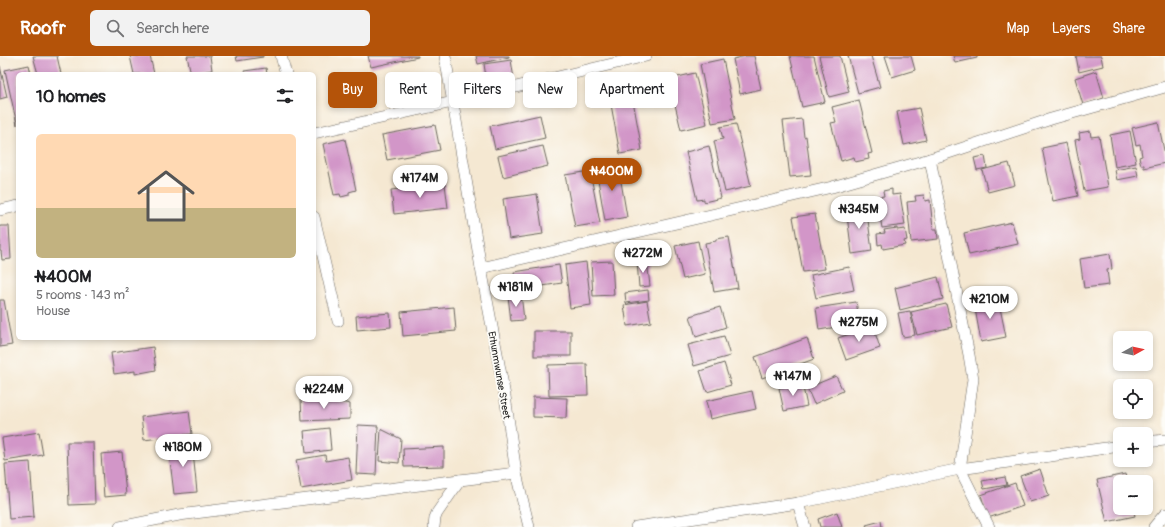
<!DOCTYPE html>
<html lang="en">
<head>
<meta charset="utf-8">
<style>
  body { margin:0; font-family:Pangolin,sans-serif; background:#f2f2f2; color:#202124; height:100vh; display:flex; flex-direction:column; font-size:15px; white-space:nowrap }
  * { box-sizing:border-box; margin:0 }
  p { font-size:13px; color:#757577 }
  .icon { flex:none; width:22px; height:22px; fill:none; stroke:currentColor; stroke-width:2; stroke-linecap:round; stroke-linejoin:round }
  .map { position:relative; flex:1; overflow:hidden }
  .sheet { position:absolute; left:16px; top:16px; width:300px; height:268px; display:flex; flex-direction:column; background:#fff; border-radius:6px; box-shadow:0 2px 6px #0003 }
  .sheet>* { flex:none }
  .banner { position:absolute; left:328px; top:16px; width:380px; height:36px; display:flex; gap:8px }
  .needle { width:26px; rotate:82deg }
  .buttons { position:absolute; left:1113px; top:275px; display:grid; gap:8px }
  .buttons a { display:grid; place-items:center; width:40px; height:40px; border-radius:6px; background:#fff; box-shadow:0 2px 6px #0003; font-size:20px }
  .price { position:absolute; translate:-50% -34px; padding:0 9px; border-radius:14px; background:#fff; color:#222; font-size:13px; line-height:26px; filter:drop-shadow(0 1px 2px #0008) }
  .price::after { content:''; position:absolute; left:50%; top:24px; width:12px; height:9px; margin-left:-6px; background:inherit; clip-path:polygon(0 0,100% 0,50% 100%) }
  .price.active { background:#b45309; color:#fff }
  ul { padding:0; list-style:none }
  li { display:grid; align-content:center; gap:8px; height:212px; padding:0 20px }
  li+li { border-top:1px solid #e0e0e0 }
  li span { display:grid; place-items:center; height:124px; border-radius:6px; color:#555 }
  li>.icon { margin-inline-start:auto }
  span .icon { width:72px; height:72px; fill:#fffc; stroke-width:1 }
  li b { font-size:17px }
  h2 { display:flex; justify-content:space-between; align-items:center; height:48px; padding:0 20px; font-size:17px }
  .tag { padding:0 14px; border-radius:6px; background:#fff; box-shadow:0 2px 6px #0003; font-size:14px; line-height:36px }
  .tag.active { background:#b45309; color:#fff }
  header { display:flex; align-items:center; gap:24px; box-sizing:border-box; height:56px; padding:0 20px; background:#b45309; color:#fff }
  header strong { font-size:19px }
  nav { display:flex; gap:22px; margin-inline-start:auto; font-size:14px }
  .search { width:280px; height:36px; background:#f2f2f2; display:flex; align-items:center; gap:10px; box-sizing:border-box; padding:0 14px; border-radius:6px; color:#757577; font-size:15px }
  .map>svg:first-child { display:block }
</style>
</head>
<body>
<header>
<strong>Roofr</strong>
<div class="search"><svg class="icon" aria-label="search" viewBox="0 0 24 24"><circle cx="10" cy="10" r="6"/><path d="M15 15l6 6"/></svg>Search here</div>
<nav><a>Map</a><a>Layers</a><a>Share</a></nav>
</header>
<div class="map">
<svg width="1165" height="471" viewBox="0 0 1165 471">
  <rect width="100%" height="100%" fill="#fdfcf7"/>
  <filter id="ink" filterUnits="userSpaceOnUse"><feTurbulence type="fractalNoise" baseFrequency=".025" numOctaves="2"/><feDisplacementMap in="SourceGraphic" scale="8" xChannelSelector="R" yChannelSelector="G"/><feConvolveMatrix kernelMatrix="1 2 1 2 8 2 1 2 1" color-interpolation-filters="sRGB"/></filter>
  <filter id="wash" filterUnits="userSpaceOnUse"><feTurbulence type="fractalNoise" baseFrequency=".012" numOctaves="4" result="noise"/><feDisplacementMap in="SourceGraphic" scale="16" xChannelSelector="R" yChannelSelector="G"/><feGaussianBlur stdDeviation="0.9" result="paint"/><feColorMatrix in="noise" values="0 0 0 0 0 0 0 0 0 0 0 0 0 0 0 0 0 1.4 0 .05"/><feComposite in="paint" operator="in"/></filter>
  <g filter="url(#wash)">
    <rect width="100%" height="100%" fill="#f5e8d2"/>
    <g id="blocks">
      <g fill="#d296c8">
        <path d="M33 0H57L61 18H38Z"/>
        <path d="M130 0H150L154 18H134Z"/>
        <path d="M187 0H210L212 14 191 18Z"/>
        <path d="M236 0H263V1L237 5Z"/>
        <path d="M368 0H418V1L371 11Z"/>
        <path d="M476 0H509V1L478 8Z"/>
        <path d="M746 0H754L761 33 740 38 733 3Z"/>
        <path d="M790 0H814L825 46 802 51Z"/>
        <path d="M819 0H840L849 36 829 41Z"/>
        <path d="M848 0H871L880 31 858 37Z"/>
        <path d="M885 0H911L915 14 892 21Z"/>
        <path d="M953 0H977V2L955 7Z"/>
        <path d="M1076 0H1101L1103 10 1079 16Z"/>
        <path d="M723 3 735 63 712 67 700 8Z"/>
        <path d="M511 4 514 23 487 28 484 8Z"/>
        <path d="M29 9 31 18H18L17 69 5 14Z"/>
        <path d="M0 10 7 41 0 43Z"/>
        <path d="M266 12 267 18H245L244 15Z"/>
        <path d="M1096 15 1104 42 1083 49 1075 22Z"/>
        <path d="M695 17 707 68 681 74 669 23Z"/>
        <path d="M632 39 642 94 620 98 610 43Z"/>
        <path d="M859 44 872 97 868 98 869 103 855 106 854 101 841 105 831 67 836 66 832 51Z"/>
        <path d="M919 52 926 84 904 89 897 56Z"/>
        <path d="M540 59 545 82 495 93 490 70Z"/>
        <path d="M802 63 804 81 806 80 811 119 790 121 783 65Z"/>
        <path d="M1158 66 1165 99V107L1144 112V109H1141L1139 101 1142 100 1140 88 1136 89 1132 72Z"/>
        <path d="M736 68 751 130 725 136 714 85 723 83 720 71Z"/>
        <path d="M435 69 440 94 387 104 382 79Z"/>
        <path d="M1090 75 1091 81 1099 80 1108 131 1084 135 1075 84 1080 83 1079 77Z"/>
        <path d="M1130 75 1136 107 1115 111 1110 79Z"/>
        <path d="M345 83 356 134 349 136V139L341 141 340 138 334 139 323 88Z"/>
        <path d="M1066 87 1078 140 1053 145 1042 92Z"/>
        <path d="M543 90 548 110 503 121 498 100Z"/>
        <path d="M709 90 721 142 704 146V143L697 144 686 96Z"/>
        <path d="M985 100 987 112 977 114 974 102Z"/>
        <path d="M1009 107 1015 129 988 136 982 114Z"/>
        <path d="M618 108 627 161 605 165 596 112Z"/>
        <path d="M1136 110 1138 120 1117 124 1115 114Z"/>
        <path d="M590 115 600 167 575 171 565 119Z"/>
        <path d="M445 128 448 152 394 158 391 134Z"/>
        <path d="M892 133V139L900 138 905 169 882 172 880 160 886 159 885 156H879L877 141 884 140 883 135Z"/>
        <path d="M537 138 543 178 509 183 503 143Z"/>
        <path d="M924 139 925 145 930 144 933 173H937L938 183 911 186 907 146 916 145 915 140Z"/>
        <path d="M866 149 872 195 852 198 846 152Z"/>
        <path d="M815 158 825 213 803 216 793 161Z"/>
        <path d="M1012 166 1018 188 969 199 964 177Z"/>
        <path d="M0 170H9L11 203 2 204 1 195H0Z"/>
        <path d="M897 172V174L905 173 907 184 904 185 905 189 883 193 882 188 878 189 877 178 885 177 884 174Z"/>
        <path d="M729 181 738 232 714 236 705 187 716 185V183Z"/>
        <path d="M698 185 705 218 683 223 675 190Z"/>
        <path d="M644 193 646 202 632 205 630 195Z"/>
        <path d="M1110 198 1112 213 1107 214 1109 229 1084 232 1080 203Z"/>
        <path d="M647 204 650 230 639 231 637 205Z"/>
        <path d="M612 205 614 239 593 240 591 206Z"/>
        <path d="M586 206 591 249 570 252 565 209Z"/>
        <path d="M559 209 562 227 516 234 514 216Z"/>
        <path d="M849 211 854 234 816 242 811 219Z"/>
        <path d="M938 221 943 243 900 254 895 232Z"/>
        <path d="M648 234 649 244 626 247 625 237Z"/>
        <path d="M521 238 524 264 511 265 508 240Z"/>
        <path d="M998 242 1006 281 981 286 974 247Z"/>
        <path d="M0 244H4L12 289 0 291Z"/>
        <path d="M647 245 651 266 627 270 624 249Z"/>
        <path d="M856 246 860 267 819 274 816 252Z"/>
        <path d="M946 248 952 271 917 279 911 256Z"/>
        <path d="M454 251 456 275 403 280 401 256Z"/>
        <path d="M720 251 726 271 696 281 690 260Z"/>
        <path d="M910 255 915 279 903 281 898 257Z"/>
        <path d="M390 257 391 271 357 274 356 260Z"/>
        <path d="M873 270 880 292 846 304 838 282Z"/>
        <rect x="534" y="275" width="37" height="25"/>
        <path d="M724 280 730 300 694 310 688 289Z"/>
        <path d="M807 282 814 303 762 322 755 301Z"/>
        <path d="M153 291 156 314 135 318V315L114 318 111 297Z"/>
        <path d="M724 307 731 329 707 336 700 315Z"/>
        <path d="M587 308 588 339 549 340 548 309Z"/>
        <path d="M836 320 843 335 814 348 807 332Z"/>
        <path d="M802 327 807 350 784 355 779 332Z"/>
        <path d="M752 335 756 353 710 363 706 345Z"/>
        <path d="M321 341 350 348V363L302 365 301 343Z"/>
        <path d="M533 341 567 342 566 362 533 361Z"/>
        <path d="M189 355 192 378 144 384 141 361Z"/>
        <path d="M358 369 378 370 376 419 356 418Z"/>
        <path d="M329 372 331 394 306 397 304 375Z"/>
        <path d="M381 373 401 383 399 407 379 405Z"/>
        <path d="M39 376 43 399 5 405 2 382Z"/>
        <path d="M67 386H93L95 448 69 449Z"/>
        <path d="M192 386 197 436 174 438 168 388Z"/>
        <path d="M444 391V410L404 411 403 393Z"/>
        <path d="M122 396 126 439 104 441 101 398Z"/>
        <path d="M325 399 326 405 348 401 352 424 301 433 296 404Z"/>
        <path d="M30 406 34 461 9 463 5 408Z"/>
        <path d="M1040 413 1049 440 1030 446 1020 420Z"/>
        <path d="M1125 418 1127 426H1120V452H1133L1135 460 1107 466 1097 424Z"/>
        <path d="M1005 421 1007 429 984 433 982 425Z"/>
        <path d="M1015 427 1023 450 988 462 981 439Z"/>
        <path d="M837 456 842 471H820L818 463Z"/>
        <path d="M881 465 882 471H867L866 469Z"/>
      </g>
    </g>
  </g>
  <g filter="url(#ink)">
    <use href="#blocks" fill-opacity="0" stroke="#68635c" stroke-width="1"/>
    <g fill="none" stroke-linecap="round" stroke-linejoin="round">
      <defs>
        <g id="street">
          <path d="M281 0 286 18"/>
          <path d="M445 0 481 212 505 340 516 417 529 471"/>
          <path d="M314 77 453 46 646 0"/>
          <path d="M930 103 969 299 973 323 960 413 989 471"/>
          <path d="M0 154 18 150"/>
          <path d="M314 161 338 265"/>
          <path d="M481 212 832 131 930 103 1051 63 1165 31"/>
          <path d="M1146 386 1165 384"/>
          <path d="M798 447 805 471"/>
          <path d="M120 471 179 459 516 417"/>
          <path d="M434 471 435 462 437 457 460 424"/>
          <path d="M636 471 798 447 960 413 1120 390"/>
          <path d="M1154 471 1165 458"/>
        </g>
      </defs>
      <use href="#street" stroke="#68635c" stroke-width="12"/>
      <use href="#street" stroke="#fff" stroke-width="11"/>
    </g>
  </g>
  <g text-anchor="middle" stroke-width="3.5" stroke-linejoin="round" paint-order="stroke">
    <g font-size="10" fill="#1c1c1c" stroke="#fdfcf7">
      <text transform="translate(500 319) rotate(80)" y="4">Erhunmwunse Street</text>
    </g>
  </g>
</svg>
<div class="buttons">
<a><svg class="needle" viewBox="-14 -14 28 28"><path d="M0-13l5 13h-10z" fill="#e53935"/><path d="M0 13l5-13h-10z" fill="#757577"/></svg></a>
<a><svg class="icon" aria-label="locate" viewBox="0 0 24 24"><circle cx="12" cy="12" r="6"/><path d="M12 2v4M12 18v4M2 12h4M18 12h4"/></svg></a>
<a>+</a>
<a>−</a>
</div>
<b class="price active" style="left:612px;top:136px">₦400M</b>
<b class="price" style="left:420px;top:143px">₦174M</b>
<b class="price" style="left:859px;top:174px">₦345M</b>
<b class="price" style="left:643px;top:218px">₦272M</b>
<b class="price" style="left:516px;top:252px">₦181M</b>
<b class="price" style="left:990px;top:264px">₦210M</b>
<b class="price" style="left:859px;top:287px">₦275M</b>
<b class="price" style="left:793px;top:341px">₦147M</b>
<b class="price" style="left:324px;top:354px">₦224M</b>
<b class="price" style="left:183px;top:412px">₦180M</b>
<div class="banner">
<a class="tag active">Buy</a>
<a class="tag">Rent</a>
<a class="tag">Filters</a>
<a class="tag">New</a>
<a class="tag">Apartment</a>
</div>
<section class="sheet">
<h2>10 homes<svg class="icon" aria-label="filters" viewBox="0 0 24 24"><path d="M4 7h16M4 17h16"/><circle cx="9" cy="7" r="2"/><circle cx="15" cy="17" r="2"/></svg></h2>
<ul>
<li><span style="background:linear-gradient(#ffd9b3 60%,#c2b280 0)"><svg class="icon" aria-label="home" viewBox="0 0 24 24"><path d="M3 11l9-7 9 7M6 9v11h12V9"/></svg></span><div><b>₦400M</b><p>5 rooms · 143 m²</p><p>House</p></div></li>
</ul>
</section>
</div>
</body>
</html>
